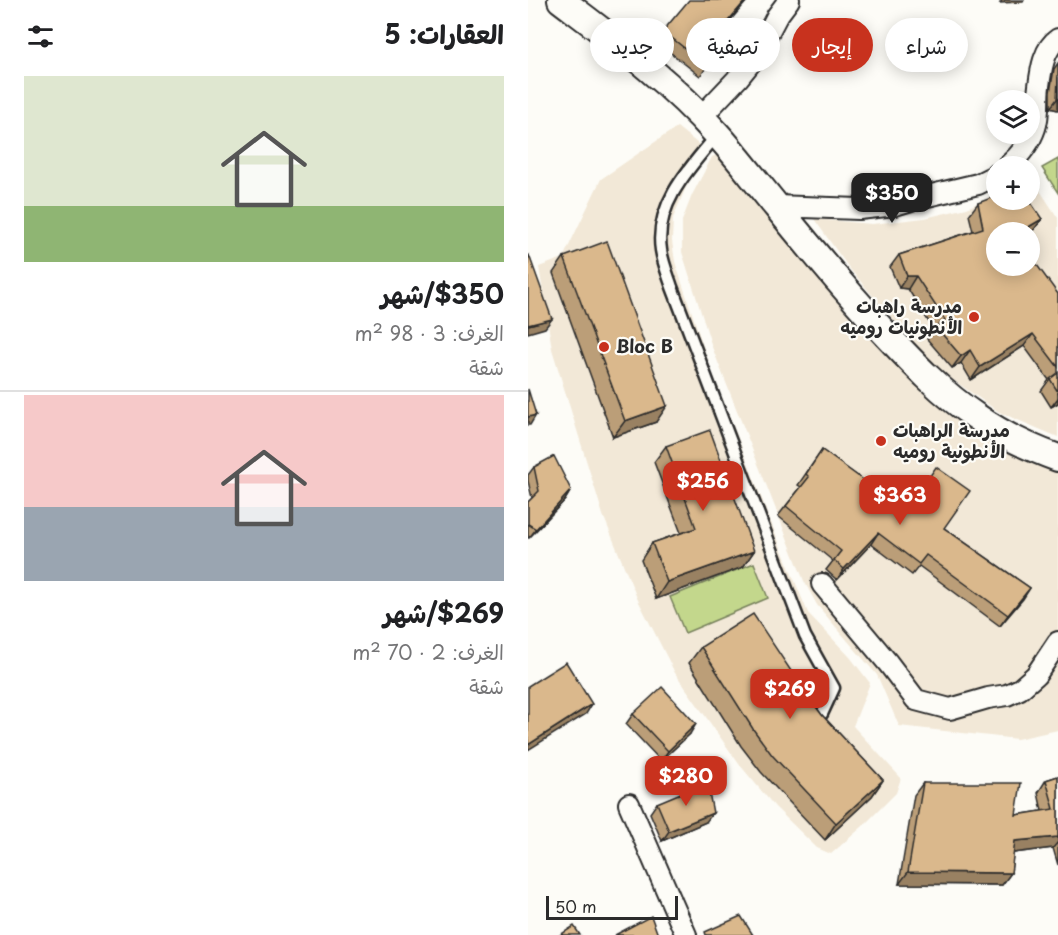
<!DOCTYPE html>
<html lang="ar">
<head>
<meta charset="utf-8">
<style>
  body { margin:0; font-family:"Playpen Sans","Playpen Sans Arabic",sans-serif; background:#f2f2f2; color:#202124; direction:rtl; height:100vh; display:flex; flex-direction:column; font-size:22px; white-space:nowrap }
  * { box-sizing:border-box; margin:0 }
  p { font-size:20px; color:#757577 }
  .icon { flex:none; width:33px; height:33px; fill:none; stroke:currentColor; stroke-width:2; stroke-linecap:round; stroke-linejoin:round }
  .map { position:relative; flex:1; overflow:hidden; direction:ltr }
  .drawer { display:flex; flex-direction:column; background:#fff; width:528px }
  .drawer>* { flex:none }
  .banner { position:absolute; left:18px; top:18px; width:422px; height:54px; direction:rtl; display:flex; gap:12px }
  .buttons { position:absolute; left:458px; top:90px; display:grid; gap:12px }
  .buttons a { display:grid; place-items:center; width:54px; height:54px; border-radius:50%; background:#fff; box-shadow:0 3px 15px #0003; font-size:30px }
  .scale { position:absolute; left:18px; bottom:15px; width:132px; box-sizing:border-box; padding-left:6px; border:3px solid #2b2b2b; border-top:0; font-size:16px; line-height:21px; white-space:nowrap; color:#2b2b2b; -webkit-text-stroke:4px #fdfcf7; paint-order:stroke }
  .price { position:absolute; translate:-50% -51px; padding:0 14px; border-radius:12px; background:#c8321e; color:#fff; font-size:20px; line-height:39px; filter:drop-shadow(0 2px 3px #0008) }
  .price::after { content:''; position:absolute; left:50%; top:36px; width:18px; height:14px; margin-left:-9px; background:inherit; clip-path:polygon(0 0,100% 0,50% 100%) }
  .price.active { background:#222; color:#fff }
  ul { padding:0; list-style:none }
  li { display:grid; align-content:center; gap:12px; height:318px; padding:0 24px }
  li+li { border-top:2px solid #e0e0e0 }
  li span { display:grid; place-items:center; height:186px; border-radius:0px; color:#555 }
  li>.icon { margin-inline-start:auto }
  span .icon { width:108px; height:108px; fill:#fffc; stroke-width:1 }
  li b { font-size:26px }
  h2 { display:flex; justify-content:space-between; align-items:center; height:72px; padding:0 24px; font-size:26px }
  .pill { padding:0 21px; border-radius:27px; background:#fff; box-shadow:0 3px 15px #0003; font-size:21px; line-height:54px }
  .pill.active { background:#c8321e; color:#fff }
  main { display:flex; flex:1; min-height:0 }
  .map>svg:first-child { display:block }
</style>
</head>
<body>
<main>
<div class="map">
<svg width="530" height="935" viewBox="0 0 530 935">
  <rect width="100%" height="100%" fill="#fdfcf7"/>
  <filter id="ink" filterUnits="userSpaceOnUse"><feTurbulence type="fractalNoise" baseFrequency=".0167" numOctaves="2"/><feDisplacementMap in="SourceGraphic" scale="12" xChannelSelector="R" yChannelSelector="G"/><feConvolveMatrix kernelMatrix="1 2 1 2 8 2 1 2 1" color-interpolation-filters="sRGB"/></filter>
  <g filter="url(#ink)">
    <g fill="#f2e8d7" fill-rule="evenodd">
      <path d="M149 127 179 151 158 187 145 218 144 241 147 262 182 367 252 545 280 613 322 657 342 683 325 726 373 778 368 793 334 827 303 854 289 848 247 807 211 764 147 673 109 598 75 515 24 349 11 267 35 258 73 179Z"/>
      <path d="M194 153 356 338 530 461V730L489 739 371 726 349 675 289 605 276 581 184 347 154 252V221L164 195 184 157Z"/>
      <path d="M501 174 530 218V437L471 412 405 366 321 268 286 219 344 224 397 218 439 208 468 194V200H501ZM468 232H501V266H468Z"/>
    </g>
    <g fill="#c3d78c" stroke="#77815c" stroke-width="1.5">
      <path d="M530 159V193L514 168Z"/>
      <path d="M226 563 240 598 157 633 142 597Z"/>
    </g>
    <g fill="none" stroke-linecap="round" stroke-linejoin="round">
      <defs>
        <path id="service" d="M189 135C162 167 126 205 133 250 135 263 140 275 144 287L277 636 306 688 294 714"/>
        <g id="minor">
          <path d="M173 117 211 77 228 56 249 16 261 0"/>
          <path d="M480 166C491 156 502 143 507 128 512 114 509 100 511 86 513 70 516 48 530 39"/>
          <path d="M247 206 331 209 367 205 387 199 450 184 468 175"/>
          <path d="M294 584 360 663 388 700 422 709 460 698 479 695 492 689 508 675 530 642"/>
          <path d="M101 804 158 935"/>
        </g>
        <path id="tertiary" d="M33 0C87 41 143 82 188 133 210 157 228 182 249 207 283 249 318 291 355 331 384 362 414 394 449 417 473 434 502 448 530 458"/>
      </defs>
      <use href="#service" stroke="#2b2b2b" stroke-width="15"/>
      <use href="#minor" stroke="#2b2b2b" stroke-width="24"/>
      <use href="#tertiary" stroke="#2b2b2b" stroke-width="30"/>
      <use href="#service" stroke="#fdfcf7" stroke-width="10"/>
      <use href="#minor" stroke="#fdfcf7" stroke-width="20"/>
      <use href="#tertiary" stroke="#fdfcf7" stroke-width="26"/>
    </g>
    <g fill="#bb9e78" stroke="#2b2b2b" stroke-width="1.5">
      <path d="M196 28 197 44 172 76 128 41 135 31Z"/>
      <path d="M530 63V110L522 108V92L526 69Z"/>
      <path d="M450 203 514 219 505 231 501 234V232H468L530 294V403L523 407 513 391 521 380 496 346 443 380 433 363 424 368 399 339 406 330 380 289 371 288 362 267 371 255 445 231 441 215Z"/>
      <path d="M36 257 128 422 85 437 25 273Z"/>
      <path d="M138 446 226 551 215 567 128 599 113 560 124 543 153 533 126 462Z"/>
      <path d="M294 450 378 511 416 528 502 588 472 626 391 566 384 575 343 544 309 580 298 570 305 561 250 516 273 487 270 485Z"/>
      <path d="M6 467 43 490 37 500 1 538H0V502L4 498 0 481V475Z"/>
      <path d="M173 647 277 692 294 715 355 780 344 796 297 840 233 772 213 746 161 663Z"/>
      <path d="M105 714 162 734 133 761 98 724Z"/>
      <path d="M530 776V865L525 848 485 853 483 873 474 885 371 884 386 795 395 783 488 815 514 811 510 793 518 780Z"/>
      <path d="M129 803 178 822 134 841 122 813Z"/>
    </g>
    <g fill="#998162" stroke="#2b2b2b" stroke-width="1.5">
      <path d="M218 0H220L188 37 195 27Z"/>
      <path d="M474 0H496L495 2 472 3Z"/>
      <path d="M529 99H530V110L522 108Z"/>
      <path d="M514 219 505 231 501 234V232H492Z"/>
      <path d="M379 276H388L380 289 371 288Z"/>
      <path d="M24 319 17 328 0 333V325Z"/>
      <path d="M505 334 496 346 443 380 452 367Z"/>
      <path d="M442 350 433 363 424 368 433 356Z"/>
      <path d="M530 398V403L523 407Z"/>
      <path d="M139 406 128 422 85 437 97 421Z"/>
      <path d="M8 415 2 425H0V417Z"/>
      <path d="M43 490 37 500 1 538 8 529Z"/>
      <path d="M350 533 343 544 309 580 316 569Z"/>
      <path d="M226 551 215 567 128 599 139 582Z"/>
      <path d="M502 588 495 599 472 626 480 615Z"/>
      <path d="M64 704 58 714 0 750V745Z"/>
      <path d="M168 724 162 734 133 761 140 751Z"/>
      <path d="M355 780 344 796 297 840 308 823Z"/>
      <path d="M185 813 178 822 134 841 141 831Z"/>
      <path d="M530 837V842L525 848 478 854 487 841Z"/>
      <path d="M380 872 483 873 474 885 371 884Z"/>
    </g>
    <g fill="#dab88c" stroke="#2b2b2b" stroke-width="1.5">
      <path d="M161 0H218L195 27 204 34 179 66 135 31Z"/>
      <path d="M530 77V99H529Z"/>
      <path d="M468 196V200H501L514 219 492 232H468V266H501V254L530 294V367L505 334 452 367 442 350 433 356 408 327 417 320 388 276H379L371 255 455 228 450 203Z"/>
      <path d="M79 241 139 406 97 421 36 257Z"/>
      <path d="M1 255 24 319 0 325V256Z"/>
      <path d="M530 373V392L522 379Z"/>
      <path d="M0 389 8 415 0 417Z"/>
      <path d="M182 430 226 551 139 582 124 543 168 528 138 446Z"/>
      <path d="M294 450 378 511 408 467 442 491 416 528 502 588 480 615 398 555 391 564 350 533 316 569 306 560 313 551 258 506 281 477 278 474Z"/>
      <path d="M26 456 43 490 8 529 0 524V502L11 491 6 467Z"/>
      <path d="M225 614 277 692 294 715 355 780 308 823 244 755 225 729 173 647Z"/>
      <path d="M38 662 64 704 0 745V686Z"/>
      <path d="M134 687 168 724 140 751 105 714Z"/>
      <path d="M530 776V837L487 841 483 873 380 872 395 783H493L488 815 526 809 518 780Z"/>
      <path d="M179 782 185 813 141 831 129 803Z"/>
      <path d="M123 916 130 935H87Z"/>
      <path d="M213 916 225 935H178L177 932Z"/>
      <path d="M46 926 52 935H32Z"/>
    </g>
  </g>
  <g fill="#c8321e" stroke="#fdfcf7" stroke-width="2">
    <circle cx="446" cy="317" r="6"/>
    <circle cx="76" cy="347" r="6"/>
    <circle cx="353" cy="441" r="6"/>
  </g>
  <g text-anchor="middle" stroke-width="4.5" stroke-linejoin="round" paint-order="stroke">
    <g font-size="18" font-weight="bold" fill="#2b2b2b" stroke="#fdfcf7" text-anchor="start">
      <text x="434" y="313" text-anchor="end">مدرسة راهبات<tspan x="434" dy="21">الأنطونيات روميه</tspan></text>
      <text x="88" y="353">Bloc B</text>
      <text x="365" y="437">مدرسة الراهبات<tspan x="365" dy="21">الأنطونية روميه</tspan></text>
    </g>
  </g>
</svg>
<div class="buttons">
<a><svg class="icon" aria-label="layers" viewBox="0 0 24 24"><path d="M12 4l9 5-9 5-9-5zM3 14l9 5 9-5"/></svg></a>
<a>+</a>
<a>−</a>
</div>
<div class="scale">50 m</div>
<b class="price active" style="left:364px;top:224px">$350</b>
<b class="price" style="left:175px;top:512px">$256</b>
<b class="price" style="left:372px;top:526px">$363</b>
<b class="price" style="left:262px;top:720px">$269</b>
<b class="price" style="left:158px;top:807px">$280</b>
<div class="banner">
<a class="pill">شراء</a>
<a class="pill active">إيجار</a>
<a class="pill">تصفية</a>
<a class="pill">جديد</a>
</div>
</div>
<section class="drawer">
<h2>العقارات: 5<svg class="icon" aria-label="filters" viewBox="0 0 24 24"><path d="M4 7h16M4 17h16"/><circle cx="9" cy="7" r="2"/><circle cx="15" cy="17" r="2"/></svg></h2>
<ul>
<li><span style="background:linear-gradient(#dfe7d0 70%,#8fb573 0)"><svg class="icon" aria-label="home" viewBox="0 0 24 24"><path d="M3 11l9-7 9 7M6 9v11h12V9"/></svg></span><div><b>$350/شهر</b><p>الغرف: 3 · 98 m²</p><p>شقة</p></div></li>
<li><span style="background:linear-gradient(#f6c9c9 60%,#9aa5b1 0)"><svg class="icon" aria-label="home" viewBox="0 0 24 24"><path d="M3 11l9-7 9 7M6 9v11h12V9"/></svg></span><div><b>$269/شهر</b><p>الغرف: 2 · 70 m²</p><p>شقة</p></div></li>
</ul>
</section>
</main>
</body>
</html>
